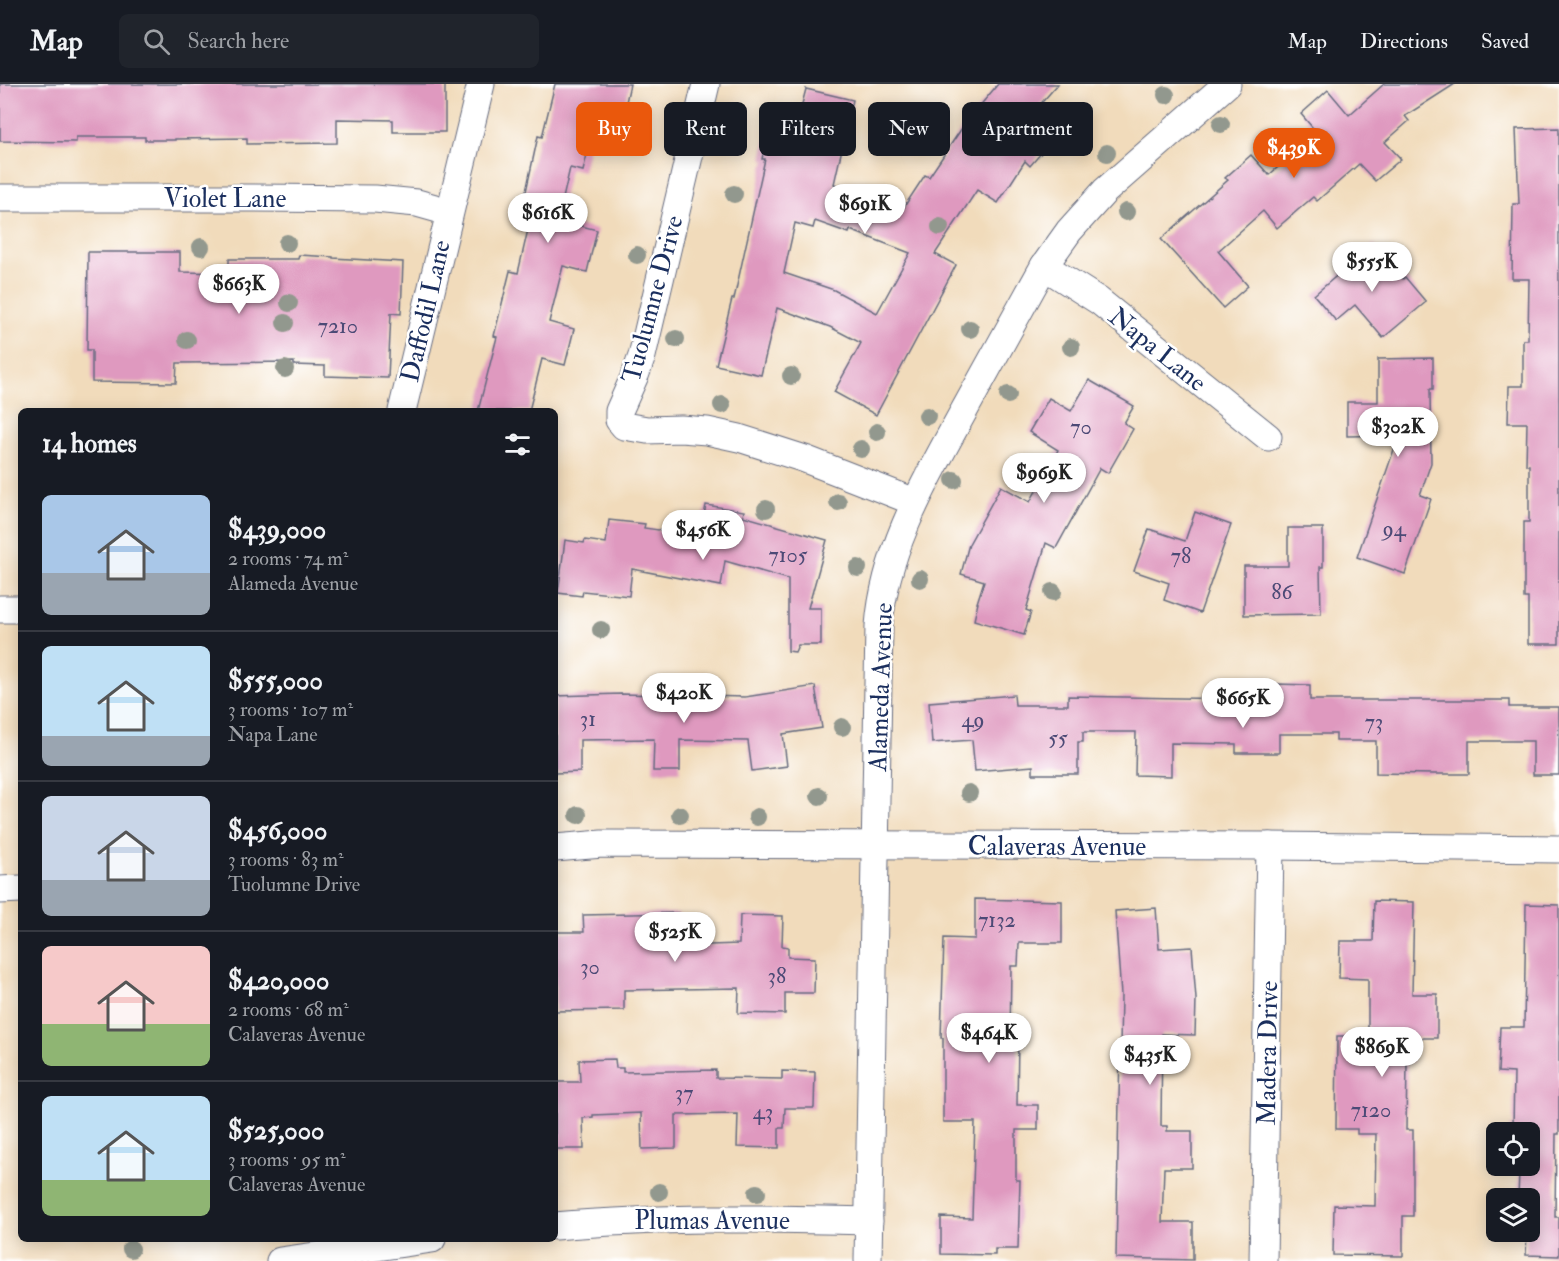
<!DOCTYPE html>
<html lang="en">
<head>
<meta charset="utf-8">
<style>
  body { margin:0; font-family:"IM FELL Double Pica",serif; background:#20242c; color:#f1f3f6; height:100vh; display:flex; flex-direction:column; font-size:22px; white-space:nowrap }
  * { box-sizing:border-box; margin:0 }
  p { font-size:20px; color:#9ea1a6 }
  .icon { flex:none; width:33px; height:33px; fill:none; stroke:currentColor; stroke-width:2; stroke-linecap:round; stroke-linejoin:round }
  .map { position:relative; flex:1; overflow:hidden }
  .details { position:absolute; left:18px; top:324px; width:540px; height:834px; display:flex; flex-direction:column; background:#171b24; border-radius:9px; box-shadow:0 3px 15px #0003 }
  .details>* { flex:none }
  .top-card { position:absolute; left:576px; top:18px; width:570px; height:54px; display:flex; gap:12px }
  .fabs { position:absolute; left:1486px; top:1038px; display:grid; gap:12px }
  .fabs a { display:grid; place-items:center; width:54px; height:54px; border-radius:9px; background:#171b24; box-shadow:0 3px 15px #0003; font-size:30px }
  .price { position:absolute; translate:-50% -51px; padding:0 14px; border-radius:21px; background:#fff; color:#222; font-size:20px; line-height:39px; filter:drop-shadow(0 2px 3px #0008) }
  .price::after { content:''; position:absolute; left:50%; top:36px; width:18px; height:14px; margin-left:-9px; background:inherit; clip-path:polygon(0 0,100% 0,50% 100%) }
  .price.active { background:#ea580c; color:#fff }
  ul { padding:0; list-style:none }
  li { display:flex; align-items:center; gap:18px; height:150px; padding:0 24px }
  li+li { border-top:2px solid #363941 }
  li span { display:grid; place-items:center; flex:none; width:168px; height:120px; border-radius:9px; color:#555 }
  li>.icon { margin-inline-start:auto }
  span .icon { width:72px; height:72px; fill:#fffc; stroke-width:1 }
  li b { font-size:26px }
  h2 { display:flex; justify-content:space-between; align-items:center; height:72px; padding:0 24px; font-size:26px }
  .tag { padding:0 21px; border-radius:9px; background:#171b24; box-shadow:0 3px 15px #0003; font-size:21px; line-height:54px }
  .tag.active { background:#ea580c; color:#fff }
  header { display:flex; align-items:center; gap:36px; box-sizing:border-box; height:84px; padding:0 30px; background:#171b24; border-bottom:2px solid #363941 }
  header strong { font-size:28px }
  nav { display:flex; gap:33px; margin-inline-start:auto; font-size:21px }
  .search { width:420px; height:54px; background:#20242c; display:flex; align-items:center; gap:15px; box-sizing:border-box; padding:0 21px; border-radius:9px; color:#9ea1a6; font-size:22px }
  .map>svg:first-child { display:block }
</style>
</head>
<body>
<header>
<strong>Map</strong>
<div class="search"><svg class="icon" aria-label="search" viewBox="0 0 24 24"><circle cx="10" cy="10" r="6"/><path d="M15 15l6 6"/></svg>Search here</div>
<nav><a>Map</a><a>Directions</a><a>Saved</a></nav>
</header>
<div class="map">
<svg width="1559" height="1177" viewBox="0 0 1559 1177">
  <rect width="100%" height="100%" fill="#fff"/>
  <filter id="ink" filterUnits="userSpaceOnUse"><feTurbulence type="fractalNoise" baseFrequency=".0167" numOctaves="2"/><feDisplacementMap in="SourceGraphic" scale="12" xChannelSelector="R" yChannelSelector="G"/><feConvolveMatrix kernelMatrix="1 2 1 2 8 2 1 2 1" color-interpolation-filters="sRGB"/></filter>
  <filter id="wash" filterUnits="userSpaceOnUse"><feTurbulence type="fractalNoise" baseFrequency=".008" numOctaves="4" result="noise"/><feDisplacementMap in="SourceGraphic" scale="24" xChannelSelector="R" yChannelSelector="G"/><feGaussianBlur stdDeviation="1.35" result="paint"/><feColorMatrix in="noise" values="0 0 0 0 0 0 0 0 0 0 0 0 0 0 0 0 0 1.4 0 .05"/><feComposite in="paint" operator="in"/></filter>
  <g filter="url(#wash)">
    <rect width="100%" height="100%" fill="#f1dbbb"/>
    <g id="blocks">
      <g fill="#df99bf" fill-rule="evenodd">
        <path d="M0 0H445V48H393V36L337 35V59L247 60V54L175 55V56H145V53H76V58L0 57Z"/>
        <path d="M555 0H630L618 55 596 49 593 58H590L583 87 570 84 558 136 597 146 587 188 563 182 549 238 574 245 565 281 542 275 529 327H478L497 253 494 252 510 187 518 189 532 128 522 126 538 52 542 53Z"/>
        <path d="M998 0H1058L1037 24 1042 28 1035 37 1055 53 1030 82 1025 77 998 119 977 106 935 170 956 181 876 331 834 308 861 259 830 243 777 224 761 291 716 281 732 215H734L765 75H762L771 32 797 39 806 5 853 16 834 100 902 126 925 91 929 93 964 41ZM815 137 849 149 850 146 910 169 877 229 834 206 784 189 795 139 813 144Z"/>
        <path d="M1384 0H1455L1405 32 1409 37 1385 58 1401 75 1375 97 1359 80 1317 117 1313 113 1277 144 1263 127 1218 167 1248 202 1223 224 1161 155 1228 96 1225 94 1251 71 1269 91 1317 49 1301 30 1328 6 1349 31Z"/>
        <path d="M1559 44V560H1528V514H1524V438H1529V381H1526L1527 339H1508L1509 302H1523V256H1528L1529 195H1512L1513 120H1519L1516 45Z"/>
        <path d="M1374 160 1403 195 1405 193 1426 218 1383 254 1355 221 1336 237 1314 211Z"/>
        <path d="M88 168H180V188L229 189V175H298L299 171 333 173V174L403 178 401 230 391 229 388 294 325 292V282L294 281V278L177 279 176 299 92 298V266H87Z"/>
        <path d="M1433 274V305H1430L1431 379 1420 411 1431 415 1405 490 1357 473 1399 351 1347 352V318H1378V275Z"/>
        <path d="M1089 296 1134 322 1124 339 1133 345 1108 389 1100 384 1056 464 1046 459 1026 526 1031 528 1024 551 974 536 978 519H977L984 497 961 490 969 460 1001 402 1030 418 1058 366 1029 348 1049 314 1071 327Z"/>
        <path d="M706 421 744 427 743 432 827 456 808 524H821V561H798L795 568 788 567V495L725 477 721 502 632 485 629 512 583 507 582 512 558 509 565 456 584 459 585 456 606 459 609 436 645 440 644 444 700 452Z"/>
        <path d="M1195 428 1231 441 1200 529 1164 516 1169 499 1134 487 1149 445 1185 457Z"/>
        <path d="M1288 444H1323V483H1320L1321 530 1244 531V482H1288Z"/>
        <path d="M1276 600 1310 601V616H1509V623H1559V691H1533V657H1469V690H1434L1376 689V657H1336V650H1279V669H1236V660L1171 659V692L1135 691 1136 648H1083V658H1078V690H1033V682L975 687 972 656 932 659 929 618 1014 611 1015 621H1068V612L1236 615 1237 611 1276 612Z"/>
        <path d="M815 602 822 644 783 650 787 682 752 687 748 657 680 656V687H653L654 655 580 656V688L555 689V612L621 610 745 613Z"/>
        <path d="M975 815 1062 817V859H1019L1018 882H1011L1010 957H1018L1017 1021H1038V1046H1016V1096H1020L1018 1165H995V1171L941 1170V1133L972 1134 975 1038H943V954H941L944 854 975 855Z"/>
        <path d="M1374 817 1414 818 1412 910H1437V954H1412V978H1407L1406 1046H1413V1132H1403V1172L1333 1171 1334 1121 1375 1122 1376 1050H1357V1045H1336L1337 952H1368V895L1339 894 1340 857H1373Z"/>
        <path d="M1526 820 1559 821V1050H1556L1555 1133H1559V1172L1526 1171 1527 1148H1530V1114H1518L1519 1088H1508V1082H1530V1048H1509L1510 1042 1513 1043 1514 989 1498 988 1500 943H1524Z"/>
        <path d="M1156 824 1159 865 1192 863 1196 915 1195 951 1162 950 1161 1042H1167V1047H1192V1084H1164L1162 1138H1193V1176L1116 1174 1121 911 1115 827Z"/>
        <path d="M679 829 680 862 739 860 740 831 783 832 782 862 788 863V873L815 874 814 909H785V930L738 929 739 904 624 906V926L555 927V848H584L583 831Z"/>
        <path d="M615 975 616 984H623V988L716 986V994L782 995V987L815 988 814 1024H785L784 1044H779V1064L737 1063 738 1030 676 1031V1064L642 1065 641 1029 593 1031V1033L583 1034 584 1065H555V998H580L579 976Z"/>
      </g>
    </g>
  </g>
  <g filter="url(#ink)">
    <use href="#blocks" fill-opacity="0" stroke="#666b7f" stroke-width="1.5"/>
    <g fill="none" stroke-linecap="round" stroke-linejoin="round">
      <defs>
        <g id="minor">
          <path d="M706 0 642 272 636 289 619 327V336L624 342 647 346 681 345 707 347 739 354 805 375 915 418"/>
          <path d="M0 114H254L375 115 417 119 449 128"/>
          <path d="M1044 182 1099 217 1268 353"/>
          <path d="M402 327 481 0"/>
          <path d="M0 525H21"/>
          <path d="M555 764 602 760 1270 762 1559 765"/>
          <path d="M0 806 21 805"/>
          <path d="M555 1142C659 1133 764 1134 869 1137"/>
          <path d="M280 1177 432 1155"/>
          <path d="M868 1177 879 542C885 466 924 400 960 334 988 284 1016 233 1044 182L1069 147 1105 107 1227 0"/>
          <path d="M1263 1177 1270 762"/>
        </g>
      </defs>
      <use href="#minor" stroke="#666b7f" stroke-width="29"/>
      <use href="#minor" stroke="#fff" stroke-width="27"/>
    </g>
    <g fill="#92988e">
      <circle cx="1166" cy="11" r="9"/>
      <circle cx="1221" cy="40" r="9"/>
      <circle cx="1107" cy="69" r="9"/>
      <circle cx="734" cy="110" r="9"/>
      <circle cx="1126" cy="128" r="9"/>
      <circle cx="940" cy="143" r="9"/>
      <circle cx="287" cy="159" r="9"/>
      <circle cx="201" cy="163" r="9"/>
      <circle cx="637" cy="171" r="9"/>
      <circle cx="289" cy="219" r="9"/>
      <circle cx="285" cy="239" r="9"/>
      <circle cx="970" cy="245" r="9"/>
      <circle cx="676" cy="255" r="9"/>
      <circle cx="187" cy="256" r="9"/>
      <circle cx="1071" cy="263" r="9"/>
      <circle cx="285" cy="285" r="9"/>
      <circle cx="791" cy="292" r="9"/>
      <circle cx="1008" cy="311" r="9"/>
      <circle cx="722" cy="321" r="9"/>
      <circle cx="927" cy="332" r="9"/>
      <circle cx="877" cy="348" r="9"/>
      <circle cx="861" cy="365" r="9"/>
      <circle cx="954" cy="396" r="9"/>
      <circle cx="838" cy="418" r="9"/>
      <circle cx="766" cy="425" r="9"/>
      <circle cx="858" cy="484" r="9"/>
      <circle cx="920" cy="495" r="9"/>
      <circle cx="1053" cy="508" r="9"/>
      <circle cx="601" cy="546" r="9"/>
      <circle cx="842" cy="643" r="9"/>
      <circle cx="969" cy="709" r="9"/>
      <circle cx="819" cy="712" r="9"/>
      <circle cx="578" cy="731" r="9"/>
      <circle cx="680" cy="731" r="9"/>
      <circle cx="757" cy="733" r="9"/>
      <circle cx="659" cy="1108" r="9"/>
      <circle cx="757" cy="1109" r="9"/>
      <circle cx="131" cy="1165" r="9"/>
    </g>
  </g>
  <g text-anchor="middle" stroke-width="5" stroke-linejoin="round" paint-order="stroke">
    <g font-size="22" fill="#4c4a76">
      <text x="338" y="249">7210</text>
      <text x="1081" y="350">70</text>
      <text x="1394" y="452">94</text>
      <text x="788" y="478">7105</text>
      <text x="1181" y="479">78</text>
      <text x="1282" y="515">86</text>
      <text x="588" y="642">31</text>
      <text x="973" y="643">49</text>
      <text x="1374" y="645">73</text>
      <text x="1058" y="661">55</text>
      <text x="997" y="843">7132</text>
      <text x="590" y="890">30</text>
      <text x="777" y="899">38</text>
      <text x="684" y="1016">37</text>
      <text x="1371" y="1033">7120</text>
      <text x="763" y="1035">43</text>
    </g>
    <g font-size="26" fill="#1b2f5e" stroke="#fff">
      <text x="225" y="123">Violet Lane</text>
      <text transform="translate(652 215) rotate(-75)" y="9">Tuolumne Drive</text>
      <text transform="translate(425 227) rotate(-77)" y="9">Daffodil Lane</text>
      <text transform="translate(1158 265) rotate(39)" y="9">Napa Lane</text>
      <text transform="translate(880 603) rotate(-88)" y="9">Alameda Avenue</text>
      <text x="1057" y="771">Calaveras Avenue</text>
      <text transform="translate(1267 969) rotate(-89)" y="9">Madera Drive</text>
      <text x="712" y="1145">Plumas Avenue</text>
    </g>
  </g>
</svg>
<div class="fabs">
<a><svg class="icon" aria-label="locate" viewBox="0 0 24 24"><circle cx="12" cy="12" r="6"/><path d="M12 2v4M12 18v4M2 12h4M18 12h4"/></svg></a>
<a><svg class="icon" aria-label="layers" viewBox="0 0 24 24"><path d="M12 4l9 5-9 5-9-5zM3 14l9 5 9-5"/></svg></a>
</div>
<b class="price active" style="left:1294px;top:95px">$439K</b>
<b class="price" style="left:865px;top:151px">$691K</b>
<b class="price" style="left:548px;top:160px">$616K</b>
<b class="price" style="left:1372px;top:209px">$555K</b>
<b class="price" style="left:239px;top:231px">$663K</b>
<b class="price" style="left:1398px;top:374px">$302K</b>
<b class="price" style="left:1044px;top:420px">$969K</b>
<b class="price" style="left:703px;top:477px">$456K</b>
<b class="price" style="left:684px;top:640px">$420K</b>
<b class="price" style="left:1243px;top:645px">$665K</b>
<b class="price" style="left:675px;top:879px">$525K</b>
<b class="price" style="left:989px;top:980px">$464K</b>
<b class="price" style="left:1382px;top:994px">$869K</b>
<b class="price" style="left:1150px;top:1002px">$435K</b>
<div class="top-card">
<a class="tag active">Buy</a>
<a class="tag">Rent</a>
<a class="tag">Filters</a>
<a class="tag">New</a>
<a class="tag">Apartment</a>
</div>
<section class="details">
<h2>14 homes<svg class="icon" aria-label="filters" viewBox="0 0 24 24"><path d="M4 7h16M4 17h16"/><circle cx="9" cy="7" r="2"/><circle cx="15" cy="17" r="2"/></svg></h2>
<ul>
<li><span style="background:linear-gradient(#a9c7e8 65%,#9aa5b1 0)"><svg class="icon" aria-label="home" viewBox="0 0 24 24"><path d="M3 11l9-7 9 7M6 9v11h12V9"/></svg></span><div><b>$439,000</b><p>2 rooms · 74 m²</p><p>Alameda Avenue</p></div></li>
<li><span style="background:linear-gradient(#bfe0f5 75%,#9aa5b1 0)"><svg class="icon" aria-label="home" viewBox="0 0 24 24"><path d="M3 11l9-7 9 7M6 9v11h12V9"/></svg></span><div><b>$555,000</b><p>3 rooms · 107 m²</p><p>Napa Lane</p></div></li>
<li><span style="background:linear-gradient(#c9d6e8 70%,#9aa5b1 0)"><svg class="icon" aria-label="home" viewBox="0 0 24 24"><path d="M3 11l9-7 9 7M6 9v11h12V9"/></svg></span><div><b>$456,000</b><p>3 rooms · 83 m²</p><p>Tuolumne Drive</p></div></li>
<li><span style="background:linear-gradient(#f6c9c9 65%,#8fb573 0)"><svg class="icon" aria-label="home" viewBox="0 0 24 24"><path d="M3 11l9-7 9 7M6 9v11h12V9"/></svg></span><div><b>$420,000</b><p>2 rooms · 68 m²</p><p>Calaveras Avenue</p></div></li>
<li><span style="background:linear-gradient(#bfe0f5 70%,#8fb573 0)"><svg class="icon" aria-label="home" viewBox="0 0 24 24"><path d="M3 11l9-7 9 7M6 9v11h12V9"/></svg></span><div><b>$525,000</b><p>3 rooms · 95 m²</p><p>Calaveras Avenue</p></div></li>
</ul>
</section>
</div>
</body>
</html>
